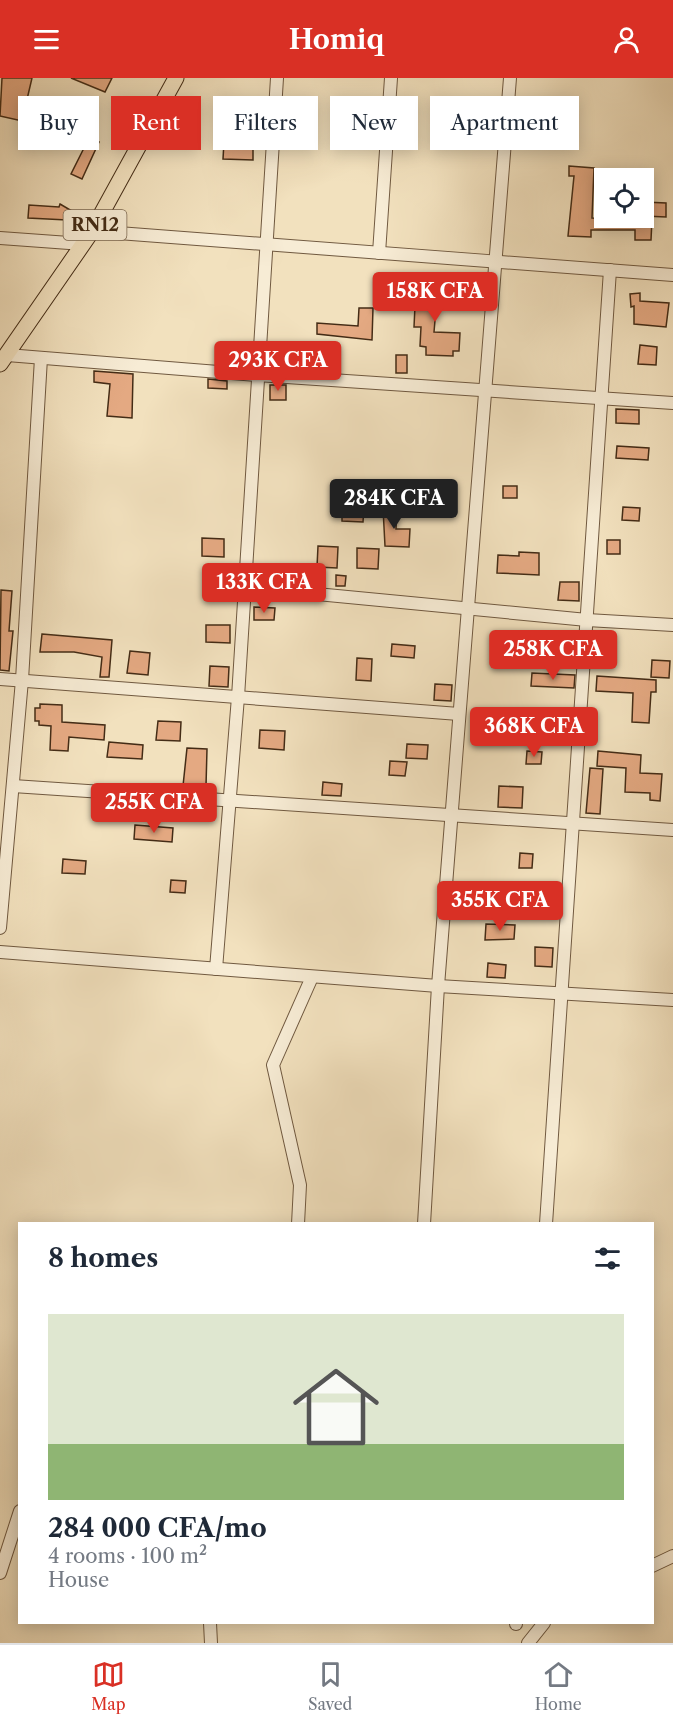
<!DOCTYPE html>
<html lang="en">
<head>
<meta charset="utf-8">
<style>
  body { margin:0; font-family:"Libre Caslon Text",serif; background:#f6f6f7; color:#1f2937; height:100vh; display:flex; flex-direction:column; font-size:22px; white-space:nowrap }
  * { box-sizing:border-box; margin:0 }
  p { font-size:20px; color:#747a83 }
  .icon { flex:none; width:33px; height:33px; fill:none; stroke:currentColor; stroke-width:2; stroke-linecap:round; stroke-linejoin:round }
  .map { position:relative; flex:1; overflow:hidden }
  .side { position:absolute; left:18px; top:1144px; width:636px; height:402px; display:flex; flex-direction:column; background:#fff; border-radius:0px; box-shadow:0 3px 15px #0003 }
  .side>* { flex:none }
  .banner { position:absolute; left:18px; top:18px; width:638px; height:54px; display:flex; gap:12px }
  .controls { position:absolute; left:594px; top:90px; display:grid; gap:12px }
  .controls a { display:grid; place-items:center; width:60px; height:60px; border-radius:0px; background:#fff; box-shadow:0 3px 15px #0003; font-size:30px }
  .price { position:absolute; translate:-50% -51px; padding:0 14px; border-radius:6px; background:#d93025; color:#fff; font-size:20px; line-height:39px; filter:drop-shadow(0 2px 3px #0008) }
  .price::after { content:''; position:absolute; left:50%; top:36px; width:18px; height:14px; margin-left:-9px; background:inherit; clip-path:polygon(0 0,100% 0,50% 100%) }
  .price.active { background:#222; color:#fff }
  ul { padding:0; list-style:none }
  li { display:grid; align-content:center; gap:12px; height:318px; padding:0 30px }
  li span { display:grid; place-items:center; height:186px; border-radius:0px; color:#555 }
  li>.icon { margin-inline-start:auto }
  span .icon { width:108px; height:108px; fill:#fffc; stroke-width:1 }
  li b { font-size:26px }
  h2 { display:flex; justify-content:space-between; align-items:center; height:72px; padding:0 30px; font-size:26px }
  .chip { padding:0 21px; border-radius:0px; background:#fff; box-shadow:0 3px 15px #0003; font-size:21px; line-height:54px }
  .chip.active { background:#d93025; color:#fff }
  header { display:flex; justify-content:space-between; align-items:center; height:78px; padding:0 30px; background:#d93025; color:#fff; font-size:27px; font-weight:700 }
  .tab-bar { display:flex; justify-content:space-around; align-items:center; height:84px; border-top:2px solid #e0e1e3; background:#fff; font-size:16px; color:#747a83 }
  .tab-bar a { display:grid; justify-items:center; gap:3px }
  .tab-bar .active { color:#d93025 }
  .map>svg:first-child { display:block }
</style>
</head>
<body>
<header><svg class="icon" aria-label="menu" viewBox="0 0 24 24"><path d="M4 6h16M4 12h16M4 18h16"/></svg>Homiq<svg class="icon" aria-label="person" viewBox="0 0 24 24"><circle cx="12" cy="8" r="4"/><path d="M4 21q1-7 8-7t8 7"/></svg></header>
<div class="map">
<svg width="673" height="1565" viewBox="0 0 673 1565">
  <rect width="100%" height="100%" fill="#f2e1be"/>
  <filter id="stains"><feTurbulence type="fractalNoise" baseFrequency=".00333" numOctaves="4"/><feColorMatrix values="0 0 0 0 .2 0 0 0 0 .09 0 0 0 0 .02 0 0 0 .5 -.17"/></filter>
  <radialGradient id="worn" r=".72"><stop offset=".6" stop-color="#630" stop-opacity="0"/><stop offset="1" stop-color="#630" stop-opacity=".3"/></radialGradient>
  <g fill="#e4a982" stroke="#442c16" stroke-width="1.5">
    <path d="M2 0H32L25 30 91 43 86 60 25 54 27 44 0 38Z"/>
    <path d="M71 0H112L105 14Z"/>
    <path d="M88 62 99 64 82 101 71 96Z"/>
    <path d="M224 64 253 65V82L223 81Z"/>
    <path d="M569 88 594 90 592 140 652 141 651 162H635V152H591V159L568 158 574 98H569Z"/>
    <path d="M644 124 666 125V139L644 138Z"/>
    <path d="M60 126 72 133 67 142 28 140 29 127 59 129Z"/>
    <path d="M423 206 453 208 452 220 437 219 434 254 460 255 459 273H453V278L426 277V269L420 268 421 249H414L415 228 421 229Z"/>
    <path d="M640 215V223L669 225 666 249 634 246V228L631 229 630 216Z"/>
    <path d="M359 230H373L372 262 317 256V245L358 248Z"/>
    <path d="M640 267 657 269 656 287 638 286Z"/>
    <rect x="396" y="277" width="11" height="18"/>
    <path d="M94 293 133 296 132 340 107 338 110 306 94 304Z"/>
    <path d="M208 301 227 303V311L208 310Z"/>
    <rect x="270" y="307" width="16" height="15"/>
    <path d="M616 331 639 332V346L616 345Z"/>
    <path d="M617 368 649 370 648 382 616 380Z"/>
    <rect x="503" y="408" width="14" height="12"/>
    <path d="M342 428 364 429 363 444 342 443Z"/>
    <path d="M623 429 640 430 639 443 622 442Z"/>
    <path d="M383 430H397L396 451H410L409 469 385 468Z"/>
    <path d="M202 460 224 461V479L202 478Z"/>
    <rect x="607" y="462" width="13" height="14"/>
    <path d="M318 468 338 469 337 490 317 489Z"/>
    <path d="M357 470 379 471 378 491 357 490Z"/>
    <path d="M519 474 539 475V497L497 495 498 477 519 478Z"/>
    <path d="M336 497 346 498 345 508H336Z"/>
    <path d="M560 504H579V523L558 522Z"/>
    <path d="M1 512 12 513 9 553H13L9 593 0 592Z"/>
    <path d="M254 529 275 530 274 542H254Z"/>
    <path d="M206 547H230V565L206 564Z"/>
    <path d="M42 556 112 562 109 599H100L102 579 74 574H40Z"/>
    <path d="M392 566 415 568 414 580 391 578Z"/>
    <path d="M130 573 150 575 148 597 127 595Z"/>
    <path d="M357 580 372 581 371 603 356 602Z"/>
    <path d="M652 582 670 583 669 600 651 599Z"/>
    <path d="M210 588 229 589 228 609 209 608Z"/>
    <path d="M532 595 575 597 574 610 531 608Z"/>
    <path d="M597 598 656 602V614H651L649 645 632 644 633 615 596 613Z"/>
    <path d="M435 606 452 607 451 623 434 622Z"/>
    <path d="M40 626 62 627V644L105 647 104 662 69 659 68 673 50 672 51 648 39 647V643H35V630H40Z"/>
    <path d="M158 643 181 644 180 663 156 662Z"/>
    <path d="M260 652 285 653 284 672 259 670Z"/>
    <path d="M109 664 143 667 142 681 107 679Z"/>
    <path d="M407 666 428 667 427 681 406 680Z"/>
    <path d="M187 670 207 671 206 708H183Z"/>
    <path d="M527 673 542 674 541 686H526Z"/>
    <path d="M598 673 641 677 640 695 662 696 660 723 650 722V715L625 714 626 690 597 688Z"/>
    <path d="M390 683 407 684 405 698 389 697Z"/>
    <path d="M590 690 603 691 600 736 586 735Z"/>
    <path d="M323 704 342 706 341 718 322 717Z"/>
    <path d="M499 708 523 709 522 730 498 729Z"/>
    <path d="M96 722 112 723 111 735 95 734Z"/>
    <path d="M135 747 173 750 172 764 134 761Z"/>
    <path d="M520 775 533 776 532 790H519Z"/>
    <path d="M63 781 86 783 85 796 62 795Z"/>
    <path d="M171 802 186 803 185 815 170 814Z"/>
    <path d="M486 846 515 847 514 861 485 862Z"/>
    <path d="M535 869 553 870 552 889 535 888Z"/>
    <path d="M488 885 506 887 505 900 487 899Z"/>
  </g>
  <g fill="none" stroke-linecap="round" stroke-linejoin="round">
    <defs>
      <g id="minor">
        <path d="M92 153 673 197"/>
        <path d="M0 160 83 166"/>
        <path d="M379 175 391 0"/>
        <path d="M7 277 257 297 673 325"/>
        <path d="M244 509 587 542 673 547"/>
        <path d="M0 601 459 636"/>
        <path d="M13 708 673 752"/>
        <path d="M0 850 22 602 41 280"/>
        <path d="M0 874 438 908 673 922"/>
        <path d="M216 891 238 619 277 0"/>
        <path d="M298 1146 300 1107 273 987 312 899"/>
        <path d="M424 1146 438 908 510 0"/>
        <path d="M546 1146 610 192"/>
        <path d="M652 1488 673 1478"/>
        <path d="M0 1495 20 1433"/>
        <path d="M210 1545 211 1565"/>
        <path d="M516 1546V1545"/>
        <path d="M528 1565 544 1545"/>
      </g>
      <path id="major" d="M0 286 92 153 176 0"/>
    </defs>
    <use href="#minor" stroke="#705940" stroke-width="14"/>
    <use href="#major" stroke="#442c16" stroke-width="17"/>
    <use href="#minor" stroke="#f7ecd5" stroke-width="12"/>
    <use href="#major" stroke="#f2e1be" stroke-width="15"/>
  </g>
  <g text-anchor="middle" stroke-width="4.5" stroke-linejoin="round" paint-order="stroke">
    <rect fill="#f7ecd5" stroke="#7a664f" stroke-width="1.5" x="63.5" y="132" width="63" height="30" rx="4.5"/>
    <g font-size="18" font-weight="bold" fill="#442c16">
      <text x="95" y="153">RN12</text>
    </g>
  </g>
  <rect width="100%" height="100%" filter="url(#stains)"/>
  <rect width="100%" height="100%" fill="url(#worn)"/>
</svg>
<div class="controls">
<a><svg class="icon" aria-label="locate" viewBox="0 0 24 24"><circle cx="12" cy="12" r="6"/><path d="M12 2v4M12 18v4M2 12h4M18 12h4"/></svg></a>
</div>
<b class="price" style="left:435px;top:245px">158K CFA</b>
<b class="price" style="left:278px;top:314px">293K CFA</b>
<b class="price active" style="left:394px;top:452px">284K CFA</b>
<b class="price" style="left:264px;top:536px">133K CFA</b>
<b class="price" style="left:553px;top:603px">258K CFA</b>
<b class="price" style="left:534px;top:680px">368K CFA</b>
<b class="price" style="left:154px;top:756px">255K CFA</b>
<b class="price" style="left:500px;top:854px">355K CFA</b>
<div class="banner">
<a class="chip">Buy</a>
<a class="chip active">Rent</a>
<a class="chip">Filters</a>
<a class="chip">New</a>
<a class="chip">Apartment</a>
</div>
<section class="side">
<h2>8 homes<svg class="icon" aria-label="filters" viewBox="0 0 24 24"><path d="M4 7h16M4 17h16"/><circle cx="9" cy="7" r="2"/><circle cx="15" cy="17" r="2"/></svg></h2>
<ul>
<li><span style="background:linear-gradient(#dfe7d0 70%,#8fb573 0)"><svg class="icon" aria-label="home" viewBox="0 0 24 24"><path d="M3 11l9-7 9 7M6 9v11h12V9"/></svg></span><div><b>284 000 CFA/mo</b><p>4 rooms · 100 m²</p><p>House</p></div></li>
</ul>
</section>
</div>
<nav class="tab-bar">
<a class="active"><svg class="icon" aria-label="map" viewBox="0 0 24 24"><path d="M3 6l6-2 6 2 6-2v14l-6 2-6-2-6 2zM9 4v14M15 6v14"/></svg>Map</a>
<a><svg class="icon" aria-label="saved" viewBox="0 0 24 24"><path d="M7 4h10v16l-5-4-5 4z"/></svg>Saved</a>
<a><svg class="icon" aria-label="home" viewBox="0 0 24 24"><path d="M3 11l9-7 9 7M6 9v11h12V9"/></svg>Home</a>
</nav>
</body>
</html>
